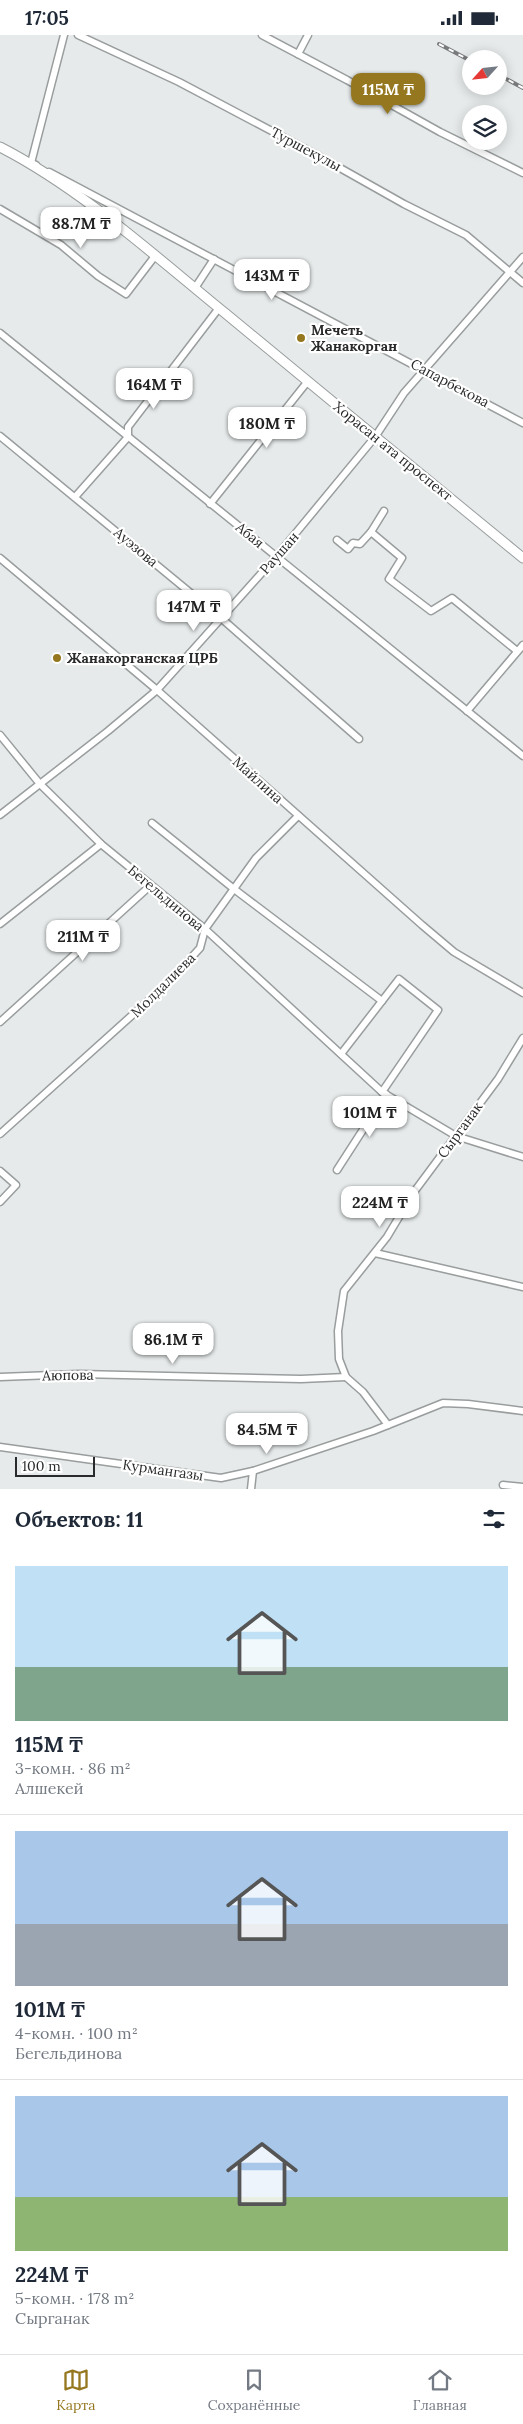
<!DOCTYPE html>
<html lang="ru">
<head>
<meta charset="utf-8">
<style>
  body { margin:0; font-family:Lora,serif; background:#f2f2f3; color:#1f2937; height:100vh; display:flex; flex-direction:column; font-size:19px; white-space:nowrap }
  * { box-sizing:border-box; margin:0 }
  p { font-size:16px; color:#747a83 }
  .icon { flex:none; width:28px; height:28px; fill:none; stroke:currentColor; stroke-width:2; stroke-linecap:round; stroke-linejoin:round }
  .map { position:relative; height:1454px; overflow:hidden }
  .drawer { display:flex; flex-direction:column; background:#fff; flex:1 }
  .drawer>* { flex:none }
  .needle { width:32px; rotate:243deg }
  .controls { position:absolute; left:462px; top:15px; display:grid; gap:10px }
  .controls a { display:grid; place-items:center; width:45px; height:45px; border-radius:50%; background:#fff; box-shadow:0 2px 12px #0003; font-size:25px }
  .scale { position:absolute; left:15px; bottom:12px; width:80px; box-sizing:border-box; padding-left:5px; border:2px solid #292a2b; border-top:0; font-size:14px; line-height:18px; white-space:nowrap; color:#292a2b; -webkit-text-stroke:4px #fff; paint-order:stroke }
  .price { position:absolute; translate:-50% -42px; padding:0 11px; border-radius:10px; background:#fff; color:#222; font-size:16px; line-height:32px; filter:drop-shadow(0 1px 2px #0008) }
  .price::after { content:''; position:absolute; left:50%; top:30px; width:15px; height:11px; margin-left:-8px; background:inherit; clip-path:polygon(0 0,100% 0,50% 100%) }
  .price.on { background:#95771f; color:#fff }
  ul { padding:0; list-style:none }
  li { display:grid; align-content:center; gap:10px; height:265px; padding:0 15px }
  li+li { border-top:1px solid #e0e1e3 }
  li span { display:grid; place-items:center; height:155px; border-radius:0px; color:#555 }
  li>.icon { margin-inline-start:auto }
  span .icon { width:90px; height:90px; fill:#fffc; stroke-width:1 }
  li b { font-size:21px }
  h2 { display:flex; justify-content:space-between; align-items:center; height:60px; padding:0 15px; font-size:21px }
  .status { display:flex; justify-content:space-between; align-items:center; height:35px; padding:0 25px; background:#fff; direction:ltr }
  .status svg { height:14px; fill:currentColor }
  .tabs { display:flex; justify-content:space-around; align-items:center; height:70px; border-top:1px solid #e0e1e3; background:#fff; font-size:14px; color:#747a83 }
  .tabs a { display:grid; justify-items:center; gap:2px }
  .tabs .on { color:#95771f }
  .map>svg:first-child { display:block }
</style>
</head>
<body>
<div class="status"><b>17:05</b><svg viewBox="0 0 49 12"><path d="M0 12V9h3v3zM5 12V6h3v6zM10 12V3h3v9zM15 12V0h3v12zM26 1h20v11H26zM47 4h2v5h-2z"/></svg></div>
<div class="map">
<svg width="523" height="1454" viewBox="0 0 523 1454">
  <rect width="100%" height="100%" fill="#e6eaea"/>
  <g fill="none" stroke-linecap="round" stroke-linejoin="round">
    <defs>
      <g id="minor">
        <path d="M78 0 179 47 317 120 404 169 466 200 523 248"/>
        <path d="M262 0 347 45 440 97 523 138"/>
        <path d="M298 19 308 0"/>
        <path d="M36 130 31 128 64 0"/>
        <path d="M49 137 523 388"/>
        <path d="M0 174 61 210 98 241 126 259 155 221"/>
        <path d="M195 253 214 224"/>
        <path d="M0 298 523 721"/>
        <path d="M0 401 221 583 359 704"/>
        <path d="M75 462 128 402V392L219 273"/>
        <path d="M210 469 308 346"/>
        <path d="M371 497 384 476"/>
        <path d="M337 505 348 514 353 508 360 509 371 497 402 523 389 544 431 576 452 563 517 616"/>
        <path d="M0 523 157 655 422 890 454 917 523 958"/>
        <path d="M467 676 523 610"/>
        <path d="M0 700 40 749 101 809 205 894 382 1057 456 1101 523 1122"/>
        <path d="M0 780 108 696 157 655 276 522 375 402 404 358 523 222"/>
        <path d="M152 788 234 854 382 966"/>
        <path d="M0 889 101 809"/>
        <path d="M0 987 151 850"/>
        <path d="M341 1019 399 944 438 975 382 1057"/>
        <path d="M0 1099 169 947 200 913 205 894 256 823 298 781"/>
        <path d="M337 1135 386 1059"/>
        <path d="M0 1136 16 1150 0 1167"/>
        <path d="M375 1218 523 1252"/>
        <path d="M0 1342 79 1339 301 1344 346 1342"/>
        <path d="M388 1390 363 1357 346 1342 339 1324 338 1296 344 1256 387 1202 414 1157 498 1044 523 1003"/>
        <path d="M0 1412 221 1443 253 1436 373 1396 443 1368 468 1369 523 1376"/>
        <path d="M503 1450 523 1452"/>
        <path d="M251 1454 253 1436"/>
      </g>
      <path id="secondary" d="M0 112C80 153 155 221 225 278 324 360 424 442 523 523"/>
    </defs>
    <use href="#minor" stroke="#999d9d" stroke-width="9"/>
    <use href="#secondary" stroke="#999d9d" stroke-width="11"/>
    <use href="#minor" stroke="#fff" stroke-width="6"/>
    <use href="#secondary" stroke="#fff" stroke-width="9"/>
    <defs>
      <g id="rail">
        <path d="M439 9 471 26"/>
        <path d="M499 40 523 53"/>
      </g>
    </defs>
    <use href="#rail" stroke="#787a7b" stroke-width="4"/>
    <use href="#rail" stroke="#fff" stroke-width="2" stroke-dasharray="5.5" stroke-linecap="butt"/>
  </g>
  <g fill="#95771f" stroke="#fff" stroke-width="2">
    <circle cx="301" cy="303" r="5"/>
    <circle cx="57" cy="623" r="5"/>
  </g>
  <g text-anchor="middle" stroke-width="4.5" stroke-linejoin="round" paint-order="stroke">
    <g font-size="14" fill="#292a2b" stroke="#fff">
      <text transform="translate(306 114) rotate(28)" y="5">Туршекулы</text>
      <text transform="translate(450 348) rotate(28)" y="5">Сапарбекова</text>
      <text transform="translate(393 416) rotate(39)" y="5">Хорасан ата проспект</text>
      <text transform="translate(250 500) rotate(39)" y="5">Абая</text>
      <text transform="translate(136 512) rotate(40)" y="5">Ауэзова</text>
      <text transform="translate(279 518) rotate(-49)" y="5">Раушан</text>
      <text transform="translate(258 745) rotate(42)" y="5">Майлина</text>
      <text transform="translate(166 863) rotate(40)" y="5">Бегельдинова</text>
      <text transform="translate(163 950) rotate(-45)" y="5">Молдалиева</text>
      <text transform="translate(460 1095) rotate(-54)" y="5">Сырганак</text>
      <text transform="translate(68 1340) rotate(-1)" y="5">Аюпова</text>
      <text transform="translate(163 1435) rotate(8)" y="5">Курмангазы</text>
    </g>
    <g font-size="14" font-weight="bold" fill="#292a2b" stroke="#fff" text-anchor="start">
      <text x="311" y="300">Мечеть<tspan x="311" dy="16">Жанакорган</tspan></text>
      <text x="67" y="628">Жанакорганская ЦРБ</text>
    </g>
  </g>
</svg>
<div class="controls">
<a><svg class="needle" viewBox="-14 -14 28 28"><path d="M0-13l5 13h-10z" fill="#e53935"/><path d="M0 13l5-13h-10z" fill="#747a83"/></svg></a>
<a><svg class="icon" aria-label="layers" viewBox="0 0 24 24"><path d="M12 4l9 5-9 5-9-5zM3 14l9 5 9-5"/></svg></a>
</div>
<div class="scale">100 m</div>
<b class="price on" style="left:388px;top:80px">115M ₸</b>
<b class="price" style="left:81px;top:214px">88.7M ₸</b>
<b class="price" style="left:272px;top:266px">143M ₸</b>
<b class="price" style="left:154px;top:375px">164M ₸</b>
<b class="price" style="left:267px;top:414px">180M ₸</b>
<b class="price" style="left:194px;top:597px">147M ₸</b>
<b class="price" style="left:83px;top:927px">211M ₸</b>
<b class="price" style="left:370px;top:1103px">101M ₸</b>
<b class="price" style="left:380px;top:1193px">224M ₸</b>
<b class="price" style="left:173px;top:1330px">86.1M ₸</b>
<b class="price" style="left:267px;top:1420px">84.5M ₸</b>
</div>
<section class="drawer">
<h2>Объектов: 11<svg class="icon" aria-label="filters" viewBox="0 0 24 24"><path d="M4 7h16M4 17h16"/><circle cx="9" cy="7" r="2"/><circle cx="15" cy="17" r="2"/></svg></h2>
<ul>
<li><span style="background:linear-gradient(#bfe0f5 65%,#7fa58c 0)"><svg class="icon" aria-label="home" viewBox="0 0 24 24"><path d="M3 11l9-7 9 7M6 9v11h12V9"/></svg></span><div><b>115M ₸</b><p>3-комн. · 86 m²</p><p>Алшекей</p></div></li>
<li><span style="background:linear-gradient(#a9c7e8 60%,#9aa5b1 0)"><svg class="icon" aria-label="home" viewBox="0 0 24 24"><path d="M3 11l9-7 9 7M6 9v11h12V9"/></svg></span><div><b>101M ₸</b><p>4-комн. · 100 m²</p><p>Бегельдинова</p></div></li>
<li><span style="background:linear-gradient(#a9c7e8 65%,#8fb573 0)"><svg class="icon" aria-label="home" viewBox="0 0 24 24"><path d="M3 11l9-7 9 7M6 9v11h12V9"/></svg></span><div><b>224M ₸</b><p>5-комн. · 178 m²</p><p>Сырганак</p></div></li>
</ul>
</section>
<nav class="tabs">
<a class="on"><svg class="icon" aria-label="map" viewBox="0 0 24 24"><path d="M3 6l6-2 6 2 6-2v14l-6 2-6-2-6 2zM9 4v14M15 6v14"/></svg>Карта</a>
<a><svg class="icon" aria-label="saved" viewBox="0 0 24 24"><path d="M7 4h10v16l-5-4-5 4z"/></svg>Сохранённые</a>
<a><svg class="icon" aria-label="home" viewBox="0 0 24 24"><path d="M3 11l9-7 9 7M6 9v11h12V9"/></svg>Главная</a>
</nav>
</body>
</html>
